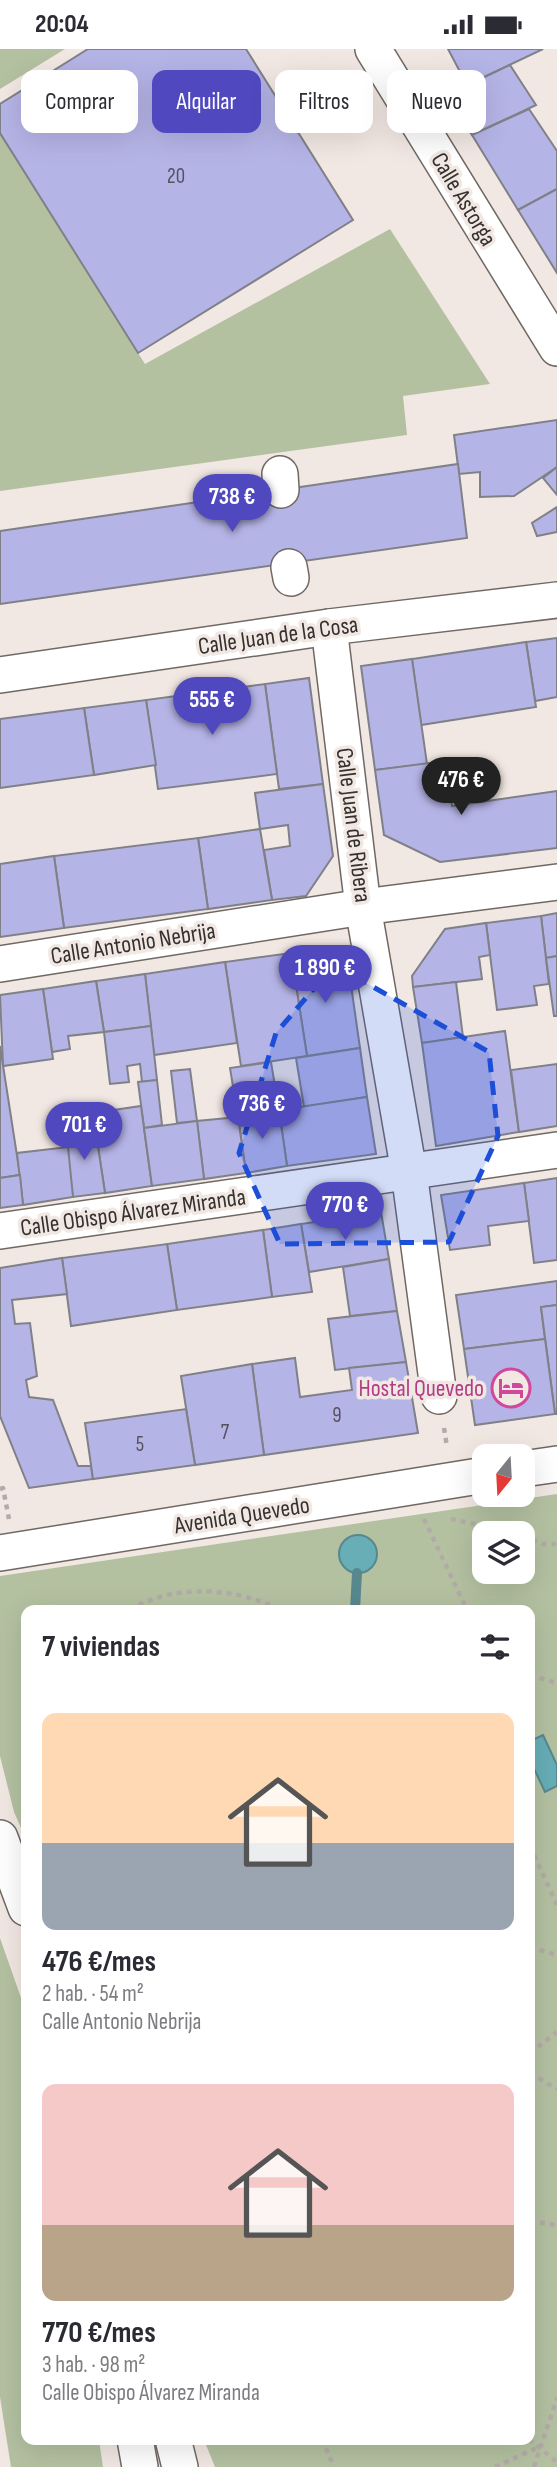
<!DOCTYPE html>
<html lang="es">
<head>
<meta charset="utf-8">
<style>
  body { margin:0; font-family:"Sofia Sans Condensed",sans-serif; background:#f2f2f3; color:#2b2b33; height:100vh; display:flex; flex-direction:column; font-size:26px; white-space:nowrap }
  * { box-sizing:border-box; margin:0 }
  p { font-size:23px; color:#7c7c81 }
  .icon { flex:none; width:38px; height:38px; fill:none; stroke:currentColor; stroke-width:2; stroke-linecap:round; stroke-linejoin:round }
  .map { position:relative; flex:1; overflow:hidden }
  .side { position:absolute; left:21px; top:1556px; width:514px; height:840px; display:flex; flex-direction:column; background:#fff; border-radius:14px; box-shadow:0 7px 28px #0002 }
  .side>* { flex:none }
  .banner { position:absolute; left:21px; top:21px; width:516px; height:63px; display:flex; gap:14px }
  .needle { width:46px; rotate:198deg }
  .controls { position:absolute; left:472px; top:1395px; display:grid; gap:14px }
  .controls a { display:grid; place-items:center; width:63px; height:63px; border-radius:14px; background:#fff; box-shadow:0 7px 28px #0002; font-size:35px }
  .price { position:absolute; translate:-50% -60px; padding:0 16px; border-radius:24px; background:#5048bf; color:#fff; font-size:23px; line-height:46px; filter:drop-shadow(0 2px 4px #0008) }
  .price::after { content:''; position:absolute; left:50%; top:42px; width:21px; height:16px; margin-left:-10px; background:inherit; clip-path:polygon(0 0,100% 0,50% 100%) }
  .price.active { background:#222; color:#fff }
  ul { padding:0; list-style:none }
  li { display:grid; align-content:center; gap:14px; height:371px; padding:0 21px }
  li span { display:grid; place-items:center; height:217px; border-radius:14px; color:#555 }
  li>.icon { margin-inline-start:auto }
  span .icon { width:126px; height:126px; fill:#fffc; stroke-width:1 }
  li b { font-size:30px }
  h2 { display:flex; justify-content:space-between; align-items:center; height:84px; padding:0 21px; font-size:30px }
  .tag { padding:0 24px; border-radius:14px; background:#fff; box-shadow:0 7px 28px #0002; font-size:24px; line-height:63px }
  .tag.active { background:#5048bf; color:#fff }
  .status { display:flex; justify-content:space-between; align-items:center; height:49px; padding:0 35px; background:#fff; direction:ltr }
  .status svg { height:19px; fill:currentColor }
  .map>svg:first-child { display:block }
</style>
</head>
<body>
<div class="status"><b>20:04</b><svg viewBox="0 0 49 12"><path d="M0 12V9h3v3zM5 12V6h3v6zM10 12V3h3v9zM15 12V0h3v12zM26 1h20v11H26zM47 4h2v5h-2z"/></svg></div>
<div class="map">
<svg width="557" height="2418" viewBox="0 0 557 2418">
  <rect width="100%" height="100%" fill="#f2e8e3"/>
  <g fill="#b4c1a1" fill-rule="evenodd">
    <path d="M0 0H65L0 40Z"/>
    <path d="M0 84 145 315 390 180 490 335 403 347 407 386 0 442Z"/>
    <path d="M557 1445V2418H215L204 2391 530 2390V1561H26V1790L14 1763 0 1707V1527ZM485 1484H523V1522H485Z"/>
    <path d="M0 1889 26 1963V2390L99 2391 103 2418H11L0 2348Z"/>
  </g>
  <g fill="#67aeb6" stroke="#58888e" stroke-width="2">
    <circle cx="358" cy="1505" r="19"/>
    <path d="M543 1686 557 1716V1737L545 1743 530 1711V1692Z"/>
  </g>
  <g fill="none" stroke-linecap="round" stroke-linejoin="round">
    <path stroke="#58888e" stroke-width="10" d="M355 1561 357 1524"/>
  </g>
  <g fill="#b5b4e7" stroke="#808088" stroke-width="2">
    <path d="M88 0H246L353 171 138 304 0 84V55Z"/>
    <path d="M448 0H543L467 36Z"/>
    <path d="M510 16 536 56 472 86 445 47Z"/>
    <path d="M529 60 557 102V140L518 161 472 86Z"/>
    <path d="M557 140V224L518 161Z"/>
    <path d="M557 371V418L514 447 480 448V423L459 425 454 386Z"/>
    <path d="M458 415 467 489 0 555V482Z"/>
    <path d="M557 418V446L543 429Z"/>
    <path d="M557 458V483L537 487 532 474Z"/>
    <path d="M557 589V648L535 652 526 593Z"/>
    <path d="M526 593 536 658 421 676 412 610Z"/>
    <path d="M412 610 427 715 375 721 361 617Z"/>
    <path d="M309 629 323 735 279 740 265 635Z"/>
    <path d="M265 635 277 725 158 740 146 651Z"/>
    <path d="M146 651 156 716 94 726 84 659Z"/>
    <path d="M84 659 94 726 0 739V670Z"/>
    <path d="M445 712 452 757 557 742V799L440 813 384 786 375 721Z"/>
    <path d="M323 735 333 807 306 847 272 851 264 801 290 797 288 776 260 780 255 744Z"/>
    <path d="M260 780 272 851 208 860 198 789Z"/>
    <path d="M198 789 208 860 64 879 54 807Z"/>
    <path d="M54 807 64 879 0 888V815Z"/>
    <path d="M557 864V907L546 909 541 867Z"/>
    <path d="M541 867 549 935 534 937 537 956 497 961 486 874Z"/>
    <path d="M486 874 490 906 479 908 482 930 413 938 412 927 445 880Z"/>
    <path d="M310 901 350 929 360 999 307 1007 291 904Z"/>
    <path d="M291 904 307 1007 241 1017 225 913Z"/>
    <path d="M557 907V967H554L546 909Z"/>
    <path d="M225 913 237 994 154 1006 145 925Z"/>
    <path d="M145 925 151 977 104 983 96 932Z"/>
    <path d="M96 932 104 983 68 987 70 1000 52 1003 43 940Z"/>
    <path d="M456 933 463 988 422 994 413 938Z"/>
    <path d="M43 940 53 1010 3 1017 0 946Z"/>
    <path d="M151 977 157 1031 142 1033 140 1015 127 1017 129 1033 110 1035 104 983Z"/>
    <path d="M505 982 519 1083 436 1097 422 994Z"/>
    <path d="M0 997 20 1126 0 1129Z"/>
    <path d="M360 999 367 1048 304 1058 296 1009Z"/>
    <path d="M271 1013 279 1061 238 1068 230 1019Z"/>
    <path d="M557 1015V1077L519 1083 511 1021Z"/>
    <path d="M190 1020 197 1072 177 1074 171 1022Z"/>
    <path d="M157 1031 162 1076 144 1079 138 1033Z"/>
    <path d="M367 1048 376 1105 287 1117 279 1061Z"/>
    <path d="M141 1057 152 1137 105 1144 93 1064Z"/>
    <path d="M279 1061 287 1117 246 1124 238 1068Z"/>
    <path d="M238 1068 246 1124 204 1130 197 1072Z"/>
    <path d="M197 1072 204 1130 152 1137 144 1079Z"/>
    <path d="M95 1078 105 1144 73 1148 63 1081Z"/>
    <path d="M68 1098 73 1148 23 1156 17 1104Z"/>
    <path d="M20 1126 23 1156 0 1159V1129Z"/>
    <path d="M557 1129V1211L534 1214 524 1134Z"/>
    <path d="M524 1134 529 1172 488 1177 490 1196 450 1201 441 1146Z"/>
    <path d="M381 1163 389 1210 309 1223 301 1175Z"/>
    <path d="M301 1175 312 1243 272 1248 263 1181Z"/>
    <path d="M263 1181 272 1248 177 1261 167 1195Z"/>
    <path d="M167 1195 177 1261 71 1277 62 1209Z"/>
    <path d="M62 1209 67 1245 12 1251 15 1275 30 1274 37 1327 26 1331 29 1348 53 1351 78 1417H91L93 1430 29 1439 0 1367V1219Z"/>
    <path d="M389 1210 397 1262 350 1267 343 1218Z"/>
    <path d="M557 1232V1256L541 1258 545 1290 464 1300 456 1246Z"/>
    <path d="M557 1256V1365H555L541 1258Z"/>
    <path d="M397 1262 406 1313 335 1321 328 1270Z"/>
    <path d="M545 1290 555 1365 475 1376 464 1300Z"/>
    <path d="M295 1309 300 1348 352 1341 349 1319 406 1313 418 1384 264 1406 252 1315Z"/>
    <path d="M252 1315 264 1406 195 1416 181 1327Z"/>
    <path d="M186 1360 195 1416 93 1430 85 1374Z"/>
  </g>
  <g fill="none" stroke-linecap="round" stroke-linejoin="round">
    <defs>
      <g id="minor">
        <path d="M373 0 557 299"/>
        <path d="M280 425 281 441"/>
        <path d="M289 518 291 529"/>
        <path d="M329 578 363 858 409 1123 439 1347"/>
        <path d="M0 626 329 578 557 551"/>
        <path d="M0 915 363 858 557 833"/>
        <path d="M0 1182 557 1101"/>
        <path d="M523 1420 557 1415"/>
        <path d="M0 1504 485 1426"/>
        <path d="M0 1789 26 1859"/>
        <path d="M135 2390 140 2418"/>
        <path d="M173 2390 180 2418"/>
      </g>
    </defs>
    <use href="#minor" stroke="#706863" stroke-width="38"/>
    <g stroke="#b3aba7" stroke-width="4.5" stroke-dasharray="5 5" stroke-linecap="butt">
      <path d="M444 1379 447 1398"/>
      <path d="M0 1440 3 1439 9 1470"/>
      <path d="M424 1470 467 1561"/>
      <path d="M451 1470 516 1484"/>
      <path d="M523 1487 543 1495H557"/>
      <path d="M130 1561C174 1534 235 1538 281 1561"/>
      <path d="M530 1626 557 1634"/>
      <path d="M530 1797 557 1856"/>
      <path d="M530 1898 557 1906"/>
      <path d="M530 2004 557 1983"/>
      <path d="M530 2024 557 2040"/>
      <path d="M530 2172 557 2176"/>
      <path d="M322 2390 334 2418"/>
      <path d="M529 2390 557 2413"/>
      <path d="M495 2418 537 2399"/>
      <path d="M534 2418 557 2349"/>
    </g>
    <use href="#minor" stroke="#fff" stroke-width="35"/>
  </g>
  <path fill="#1d4ed8" fill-opacity="0.2" stroke="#1d4ed8" stroke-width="5" stroke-dasharray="14 9" stroke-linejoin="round" d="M334 916 489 1003 498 1087 449 1193 280 1195 239 1104 276 984Z"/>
  <defs>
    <symbol id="hotel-ring" viewBox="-11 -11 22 22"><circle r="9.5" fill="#f2e8e3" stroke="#d1479c" stroke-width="1.5"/><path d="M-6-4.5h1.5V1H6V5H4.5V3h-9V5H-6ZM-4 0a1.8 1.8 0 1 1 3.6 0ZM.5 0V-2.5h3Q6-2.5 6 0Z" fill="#d1479c"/></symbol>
  </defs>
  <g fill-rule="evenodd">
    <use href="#hotel-ring" x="489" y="1317" width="44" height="44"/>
  </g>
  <g text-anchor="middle" stroke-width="7" stroke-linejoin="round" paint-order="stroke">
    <g font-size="21" fill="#55525d">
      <text x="176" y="134">20</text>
      <text x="337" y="1373">9</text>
      <text x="225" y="1390">7</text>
      <text x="140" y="1402">5</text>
    </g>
    <g font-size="24" fill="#35312f" stroke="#f2e8e3">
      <text transform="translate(464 150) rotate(59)" y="8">Calle Astorga</text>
      <text transform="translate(278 586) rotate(-8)" y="8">Calle Juan de la Cosa</text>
      <text transform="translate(354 776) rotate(83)" y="8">Calle Juan de Ribera</text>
      <text transform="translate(133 894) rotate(-9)" y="8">Calle Antonio Nebrija</text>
      <text transform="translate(133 1163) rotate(-8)" y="8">Calle Obispo Álvarez Miranda</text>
      <text transform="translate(242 1466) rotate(-9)" y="8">Avenida Quevedo</text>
    </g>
    <g font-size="24" fill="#b23c85" stroke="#f2e8e3" text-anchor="end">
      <text x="484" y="1347">Hostal Quevedo</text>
    </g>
  </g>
</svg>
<div class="controls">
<a><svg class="needle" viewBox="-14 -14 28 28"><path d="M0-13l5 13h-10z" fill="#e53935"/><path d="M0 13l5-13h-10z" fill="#7c7c81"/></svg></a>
<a><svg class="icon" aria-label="layers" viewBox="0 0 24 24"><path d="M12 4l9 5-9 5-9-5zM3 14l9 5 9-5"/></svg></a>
</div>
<b class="price" style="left:232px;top:485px">738 €</b>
<b class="price" style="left:212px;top:688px">555 €</b>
<b class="price active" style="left:461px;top:768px">476 €</b>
<b class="price" style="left:325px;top:956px">1 890 €</b>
<b class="price" style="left:262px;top:1092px">736 €</b>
<b class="price" style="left:84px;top:1113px">701 €</b>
<b class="price" style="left:345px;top:1193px">770 €</b>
<div class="banner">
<a class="tag">Comprar</a>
<a class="tag active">Alquilar</a>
<a class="tag">Filtros</a>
<a class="tag">Nuevo</a>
</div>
<section class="side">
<h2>7 viviendas<svg class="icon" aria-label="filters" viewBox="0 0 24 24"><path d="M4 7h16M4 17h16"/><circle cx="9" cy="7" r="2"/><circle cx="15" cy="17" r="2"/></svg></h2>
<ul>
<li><span style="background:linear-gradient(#ffd9b3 60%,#9aa5b1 0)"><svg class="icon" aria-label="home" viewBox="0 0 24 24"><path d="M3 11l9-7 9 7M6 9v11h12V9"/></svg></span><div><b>476 €/mes</b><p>2 hab. · 54 m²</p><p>Calle Antonio Nebrija</p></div></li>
<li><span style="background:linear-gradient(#f6c9c9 65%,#b9a48a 0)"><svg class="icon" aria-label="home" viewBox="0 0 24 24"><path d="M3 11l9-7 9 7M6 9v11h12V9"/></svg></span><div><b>770 €/mes</b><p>3 hab. · 98 m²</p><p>Calle Obispo Álvarez Miranda</p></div></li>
</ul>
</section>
</div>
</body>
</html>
